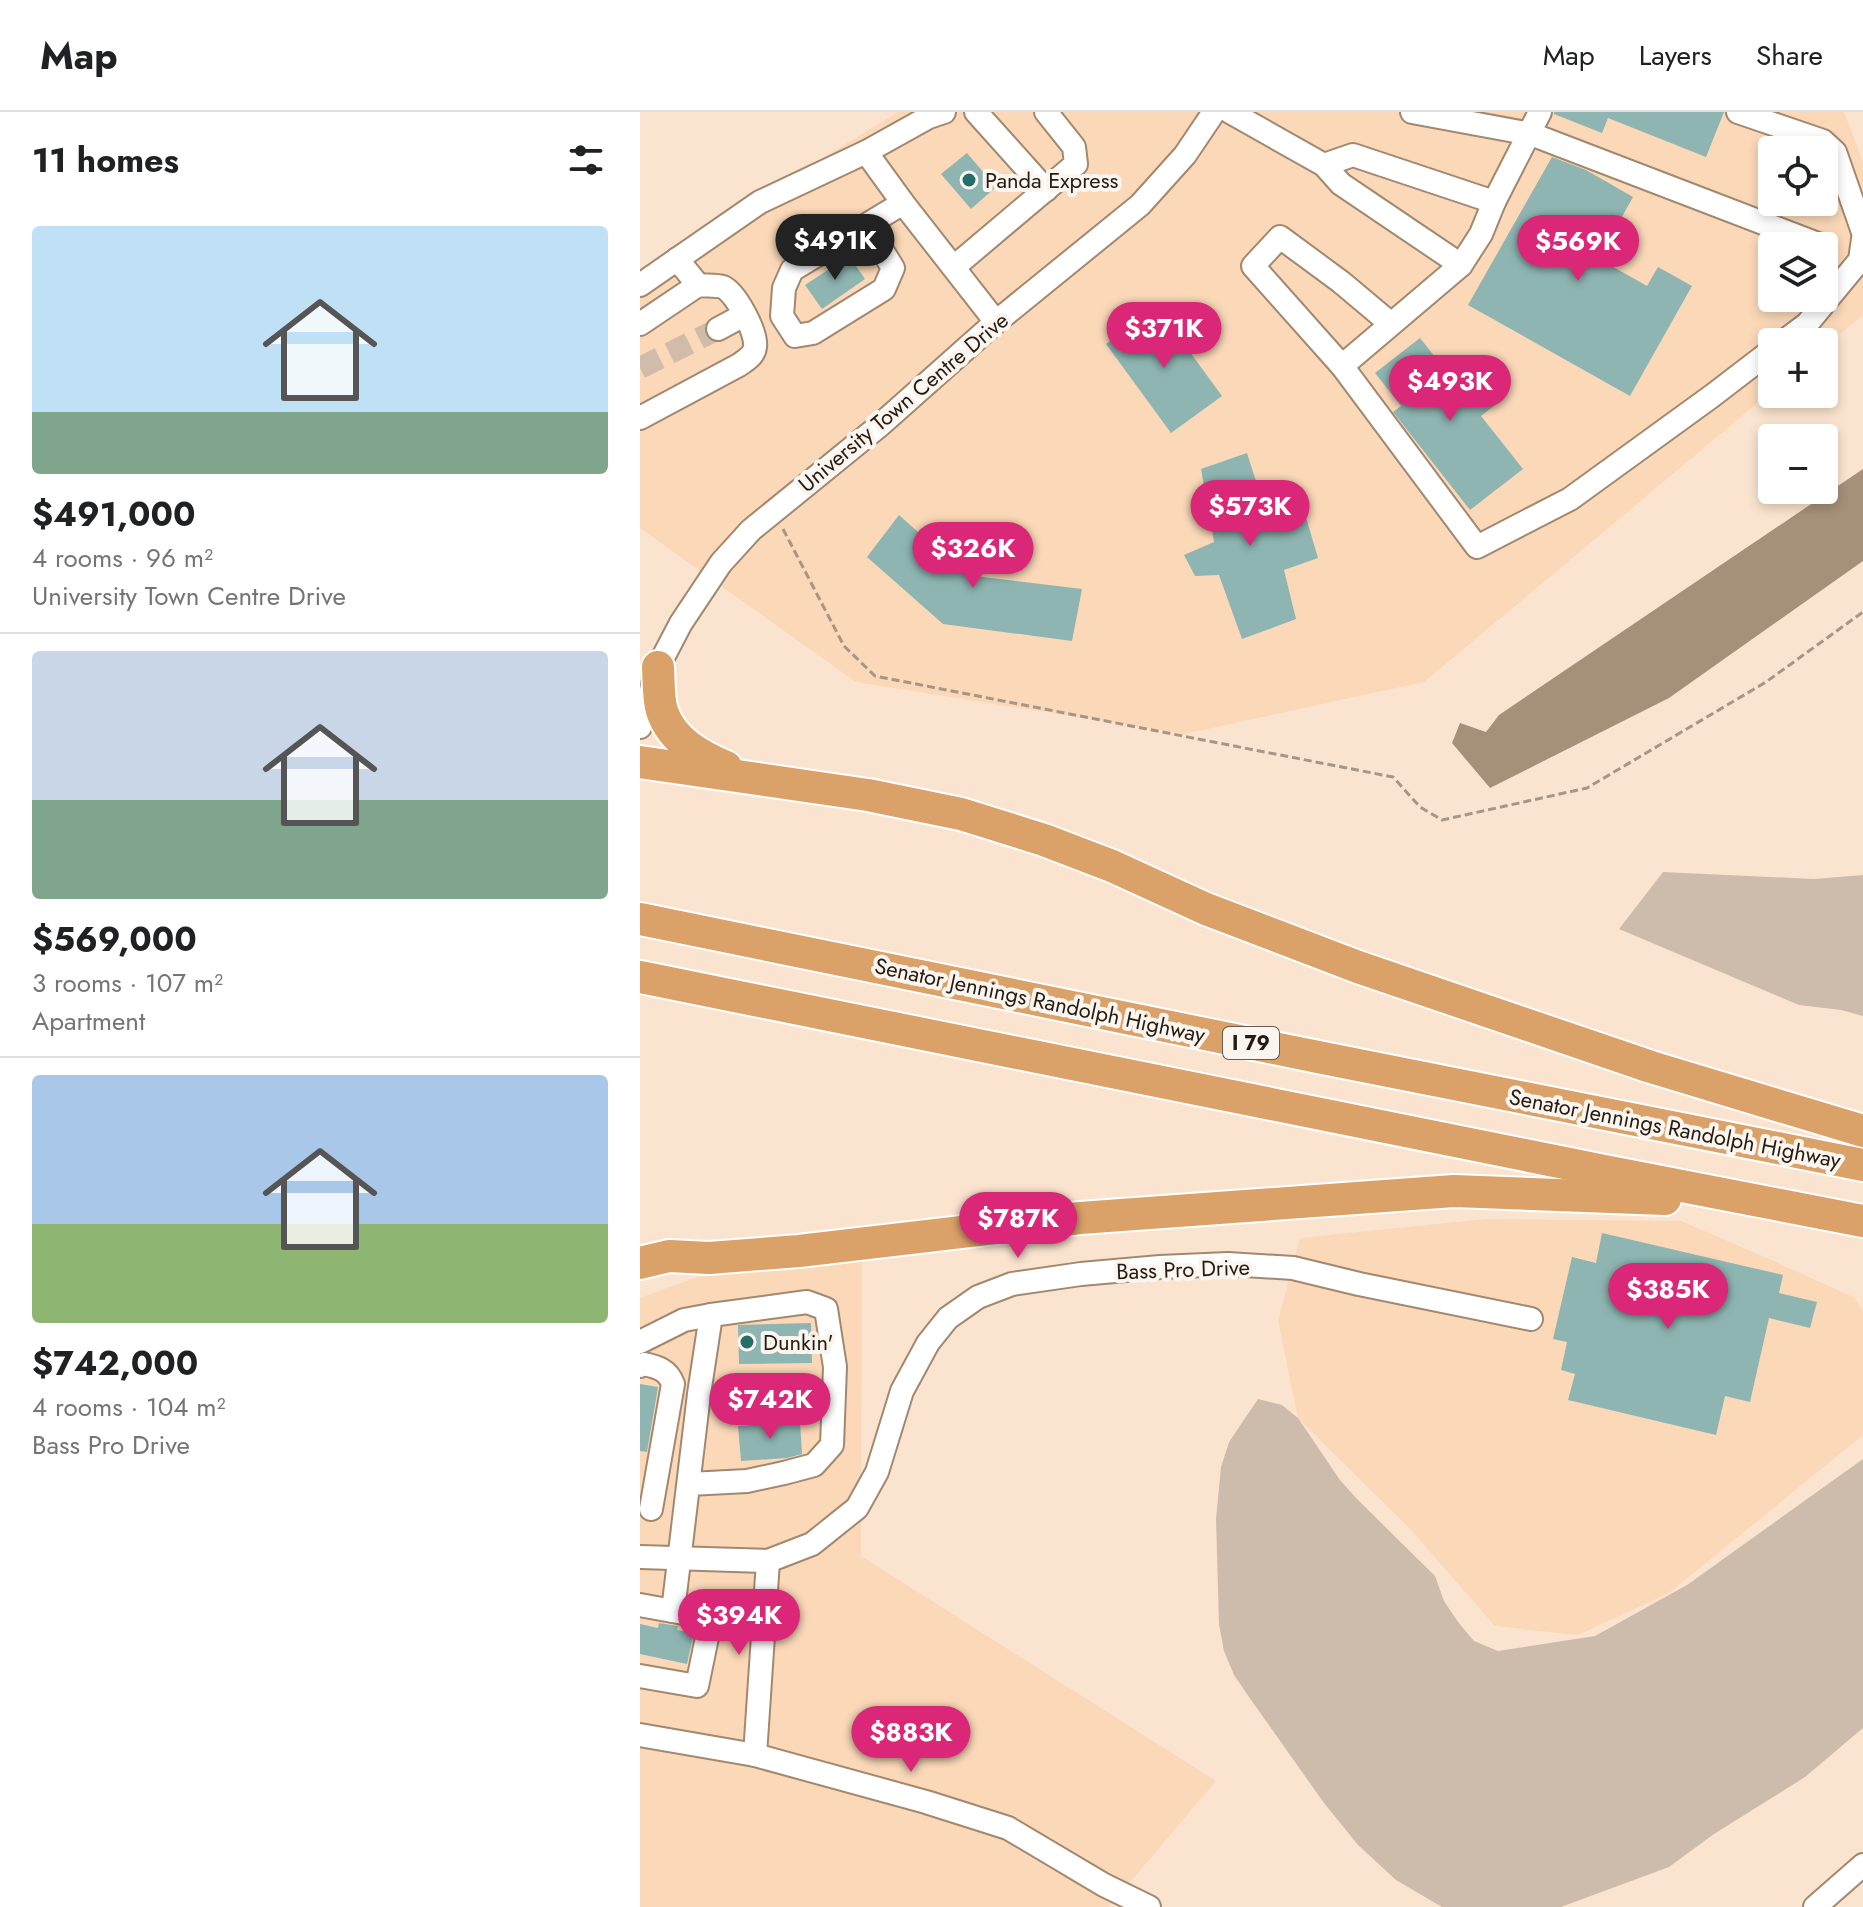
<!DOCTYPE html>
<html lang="en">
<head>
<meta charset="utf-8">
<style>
  body { margin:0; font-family:Jost,sans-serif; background:#f6f6f6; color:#202124; height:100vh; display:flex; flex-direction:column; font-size:30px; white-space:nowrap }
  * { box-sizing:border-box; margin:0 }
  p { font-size:26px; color:#757577 }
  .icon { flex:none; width:44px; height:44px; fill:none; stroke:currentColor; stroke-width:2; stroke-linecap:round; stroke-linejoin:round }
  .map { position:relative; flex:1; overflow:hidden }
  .sheet { display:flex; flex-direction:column; background:#fff; width:640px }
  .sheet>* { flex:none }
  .controls { position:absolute; left:1118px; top:24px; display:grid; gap:16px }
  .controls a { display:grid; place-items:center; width:80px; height:80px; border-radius:8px; background:#fff; box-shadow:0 4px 12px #0003; font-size:40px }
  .price { position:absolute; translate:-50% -68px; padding:0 18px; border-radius:28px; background:#db2777; color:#fff; font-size:26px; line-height:52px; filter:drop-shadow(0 2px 4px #0008) }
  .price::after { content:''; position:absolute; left:50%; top:48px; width:24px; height:18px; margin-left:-12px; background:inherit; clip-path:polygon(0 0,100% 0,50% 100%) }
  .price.current { background:#222; color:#fff }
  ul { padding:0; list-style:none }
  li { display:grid; align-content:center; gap:16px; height:424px; padding:0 32px }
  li+li { border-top:2px solid #e0e0e0 }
  li span { display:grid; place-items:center; height:248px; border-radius:8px; color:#555 }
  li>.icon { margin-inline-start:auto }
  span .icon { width:144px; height:144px; fill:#fffc; stroke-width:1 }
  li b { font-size:34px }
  h2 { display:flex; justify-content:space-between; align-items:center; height:96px; padding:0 32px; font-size:34px }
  header { display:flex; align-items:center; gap:48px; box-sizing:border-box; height:112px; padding:0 40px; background:#fff; border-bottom:2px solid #e0e0e0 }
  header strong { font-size:38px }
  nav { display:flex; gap:44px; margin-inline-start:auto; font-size:28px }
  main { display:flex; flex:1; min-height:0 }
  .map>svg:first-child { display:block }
</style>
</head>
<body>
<header>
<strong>Map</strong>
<nav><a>Map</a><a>Layers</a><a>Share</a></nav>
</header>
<main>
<section class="sheet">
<h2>11 homes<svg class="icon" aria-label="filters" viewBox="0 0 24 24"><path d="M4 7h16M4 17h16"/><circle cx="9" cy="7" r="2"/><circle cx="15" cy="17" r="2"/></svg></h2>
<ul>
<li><span style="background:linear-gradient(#bfe0f5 75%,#7fa58c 0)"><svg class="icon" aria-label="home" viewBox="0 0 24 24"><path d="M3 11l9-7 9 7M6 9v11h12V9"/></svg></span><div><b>$491,000</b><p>4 rooms · 96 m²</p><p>University Town Centre Drive</p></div></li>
<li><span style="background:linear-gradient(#c9d6e8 60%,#7fa58c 0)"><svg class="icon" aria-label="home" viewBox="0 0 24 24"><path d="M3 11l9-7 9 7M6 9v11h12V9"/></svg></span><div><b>$569,000</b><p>3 rooms · 107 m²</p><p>Apartment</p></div></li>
<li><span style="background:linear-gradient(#a9c7e8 60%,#8fb573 0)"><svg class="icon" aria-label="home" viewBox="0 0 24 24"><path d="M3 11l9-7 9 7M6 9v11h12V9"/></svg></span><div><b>$742,000</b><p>4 rooms · 104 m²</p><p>Bass Pro Drive</p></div></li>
</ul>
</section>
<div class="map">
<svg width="1223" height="1795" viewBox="0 0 1223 1795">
  <rect width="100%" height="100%" fill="#fbe4cf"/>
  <g fill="#fad8b8" fill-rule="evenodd">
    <path d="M258 0H1204L1223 50V203L1184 236V230H1132V279L784 570 544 622 216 570 0 416V159L13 149ZM1132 38H1184V90H1132ZM1132 134H1184V186H1132Z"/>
    <path d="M846 1107 1041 1109 1127 1146 1215 1186 1223 1200V1323L1029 1481 938 1523 855 1514 772 1419 658 1306 638 1209 660 1126Z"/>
    <path d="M222 1144 221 1444 576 1669 469 1795H0V1186L54 1166Z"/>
  </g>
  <g fill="#cdbcac">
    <path d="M1023 760 1174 767 1223 763V904L1201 898 1159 893 979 817Z"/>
    <path d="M618 1287 642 1293 658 1306 700 1368 717 1387 795 1464 804 1489 818 1510 834 1529 858 1539 955 1524 1047 1473 1223 1347V1616L1165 1665 1074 1722 1029 1755 921 1795H802L756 1768 718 1733 684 1691 609 1585 594 1563 584 1539 579 1512 576 1407 581 1355 589 1330Z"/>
  </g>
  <path fill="#a7907a" d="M1223 357V449L1029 586 850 676 812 631 820 611 846 620 859 603Z"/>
  <g fill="#8eb5b1">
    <path d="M914 0H1084L1066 45 968 6 962 21 914 2Z"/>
    <path d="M327 41 356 75 331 97 301 62Z"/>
    <path d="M912 45 946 58 993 85 972 123 938 103 924 127 1007 174 1018 155 1052 174 990 284 828 193Z"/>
    <path d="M209 144 225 167 182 197 165 173Z"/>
    <path d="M517 195 582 284 531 321 466 232Z"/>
    <path d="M780 226 818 274 836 260 859 290 841 304 883 357 830 398 753 300 761 294 735 261Z"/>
    <path d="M607 341 630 413 665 402 678 446 644 458 656 507 602 527 579 463 555 464 544 443 574 430 561 357Z"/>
    <path d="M259 403 326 463 442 477 432 529 303 512 227 445Z"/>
    <path d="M962 1121 1143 1163 1139 1181 1177 1190 1170 1216 1129 1206 1110 1290 1085 1284 1076 1323 928 1288 935 1262 921 1258 927 1230 913 1227 932 1145 956 1151Z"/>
    <path d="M171 1211 172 1251 99 1252 98 1213Z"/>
    <path d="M0 1272 18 1275 7 1340 0 1339Z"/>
    <path d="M160 1310 162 1342 147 1346 101 1349 98 1314Z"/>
    <path d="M19 1511 38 1514 37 1518 54 1521 47 1552 0 1542V1512L18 1516Z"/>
  </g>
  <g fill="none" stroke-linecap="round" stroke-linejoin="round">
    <path stroke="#d0bca9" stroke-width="22" stroke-dasharray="22 11" stroke-linecap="butt" d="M0 256 78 217"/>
    <defs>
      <g id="minor">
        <path d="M336 0 406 78"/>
        <path d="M590 0 684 53 701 72 821 153 841 122 854 90 713 43 684 53"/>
        <path d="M772 0 891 22 1183 134"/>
        <path d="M1098 0 1183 29 1195 40 1223 120"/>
        <path d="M226 40 289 5 304 0"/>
        <path d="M854 90 900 0"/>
        <path d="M227 114 253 156 244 177 173 221 155 224 142 204 144 176 152 158 263 91"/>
        <path d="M314 155 436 52 434 35 406 0"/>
        <path d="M0 173 120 90 226 40 263 91 356 210"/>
        <path d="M0 212 58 173 37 147"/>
        <path d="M751 212 701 170 640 125 613 154 702 254 821 153"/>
        <path d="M78 217 104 203"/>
        <path d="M1143 230 1167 212 1220 148 1223 127"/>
        <path d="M702 254 837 435 930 387 1072 284 1132 238"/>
        <path d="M0 306 99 253C106 248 114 244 115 235 117 220 96 181 83 175 76 173 65 174 58 173"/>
        <path d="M0 615 18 555 41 511 81 451 111 418 239 314 356 210 500 93 545 43 574 0"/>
        <path d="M0 1230 44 1208 71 1203"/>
        <path d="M0 1254 4 1252C18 1255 28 1258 33 1272L11 1397"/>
        <path d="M0 1445 128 1449 172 1432 217 1396 237 1360 262 1279 288 1231 308 1206 338 1185 372 1172 441 1162 520 1155 588 1152 653 1156 719 1172 891 1207"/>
        <path d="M0 1493 71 1506 57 1574 0 1564"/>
        <path d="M33 1499 59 1282 71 1203 167 1190 186 1197 195 1255 192 1333 174 1353 144 1361 107 1369 49 1372"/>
        <path d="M0 1623 115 1643 286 1690 368 1716 464 1773 509 1795"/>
        <path d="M115 1643 128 1449"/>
        <path d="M1175 1795 1223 1753"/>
      </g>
      <g id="highway">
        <path d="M18 555C19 569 18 586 22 599 32 629 60 644 86 655"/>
        <path d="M0 650 228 683 321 702 404 728 472 754 566 797 718 855 1011 955 1223 1019"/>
        <path d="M0 807 678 945 1223 1053"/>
        <path d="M0 865 964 1059 1223 1109"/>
        <path d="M0 1151 29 1144 69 1146 159 1139 440 1106 814 1079 1025 1087"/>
      </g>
    </defs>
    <use href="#minor" stroke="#a2886f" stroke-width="26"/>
    <use href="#highway" stroke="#fff" stroke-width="36"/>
    <path stroke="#a79585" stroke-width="3" stroke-dasharray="8 4" stroke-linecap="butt" d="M143 417 204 534 235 564 753 665 780 695 802 708 947 676 1126 570 1223 500"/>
    <use href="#minor" stroke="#fff" stroke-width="22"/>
    <use href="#highway" stroke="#daa168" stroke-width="32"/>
  </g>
  <g fill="#256f6a" stroke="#faf5ef" stroke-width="3">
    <circle cx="329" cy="68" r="8"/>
    <circle cx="107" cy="1230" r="8"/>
  </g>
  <g text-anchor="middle" stroke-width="8" stroke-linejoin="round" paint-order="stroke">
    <rect fill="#faf5ef" stroke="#655c54" stroke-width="2" x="583" y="915" width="56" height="32" rx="6"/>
    <g font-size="20" font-weight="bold" fill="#251b11">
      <text x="611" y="938">I 79</text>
    </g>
    <g font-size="22" fill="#251b11" stroke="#faf5ef" text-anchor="start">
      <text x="345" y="76">Panda Express</text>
      <text x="123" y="1238">Dunkin'</text>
    </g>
    <g font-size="22" fill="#251b11" stroke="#faf5ef">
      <text transform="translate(263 290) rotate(-40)" y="8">University Town Centre Drive</text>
      <text transform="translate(400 888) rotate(12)" y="8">Senator Jennings Randolph Highway</text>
      <text transform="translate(1035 1016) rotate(11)" y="8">Senator Jennings Randolph Highway</text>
      <text transform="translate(543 1157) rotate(-2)" y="8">Bass Pro Drive</text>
    </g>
  </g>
</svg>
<div class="controls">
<a><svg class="icon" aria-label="locate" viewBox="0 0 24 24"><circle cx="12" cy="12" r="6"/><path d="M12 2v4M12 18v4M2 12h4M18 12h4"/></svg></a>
<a><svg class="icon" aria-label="layers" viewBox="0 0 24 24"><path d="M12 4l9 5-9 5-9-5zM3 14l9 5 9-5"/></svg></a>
<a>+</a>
<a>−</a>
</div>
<b class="price current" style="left:195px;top:170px">$491K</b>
<b class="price" style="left:938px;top:171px">$569K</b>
<b class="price" style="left:524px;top:258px">$371K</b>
<b class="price" style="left:810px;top:311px">$493K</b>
<b class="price" style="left:610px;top:436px">$573K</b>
<b class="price" style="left:333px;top:478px">$326K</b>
<b class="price" style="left:378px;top:1148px">$787K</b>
<b class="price" style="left:1028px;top:1219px">$385K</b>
<b class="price" style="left:130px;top:1329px">$742K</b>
<b class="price" style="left:99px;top:1545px">$394K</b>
<b class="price" style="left:271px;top:1662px">$883K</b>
</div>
</main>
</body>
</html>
